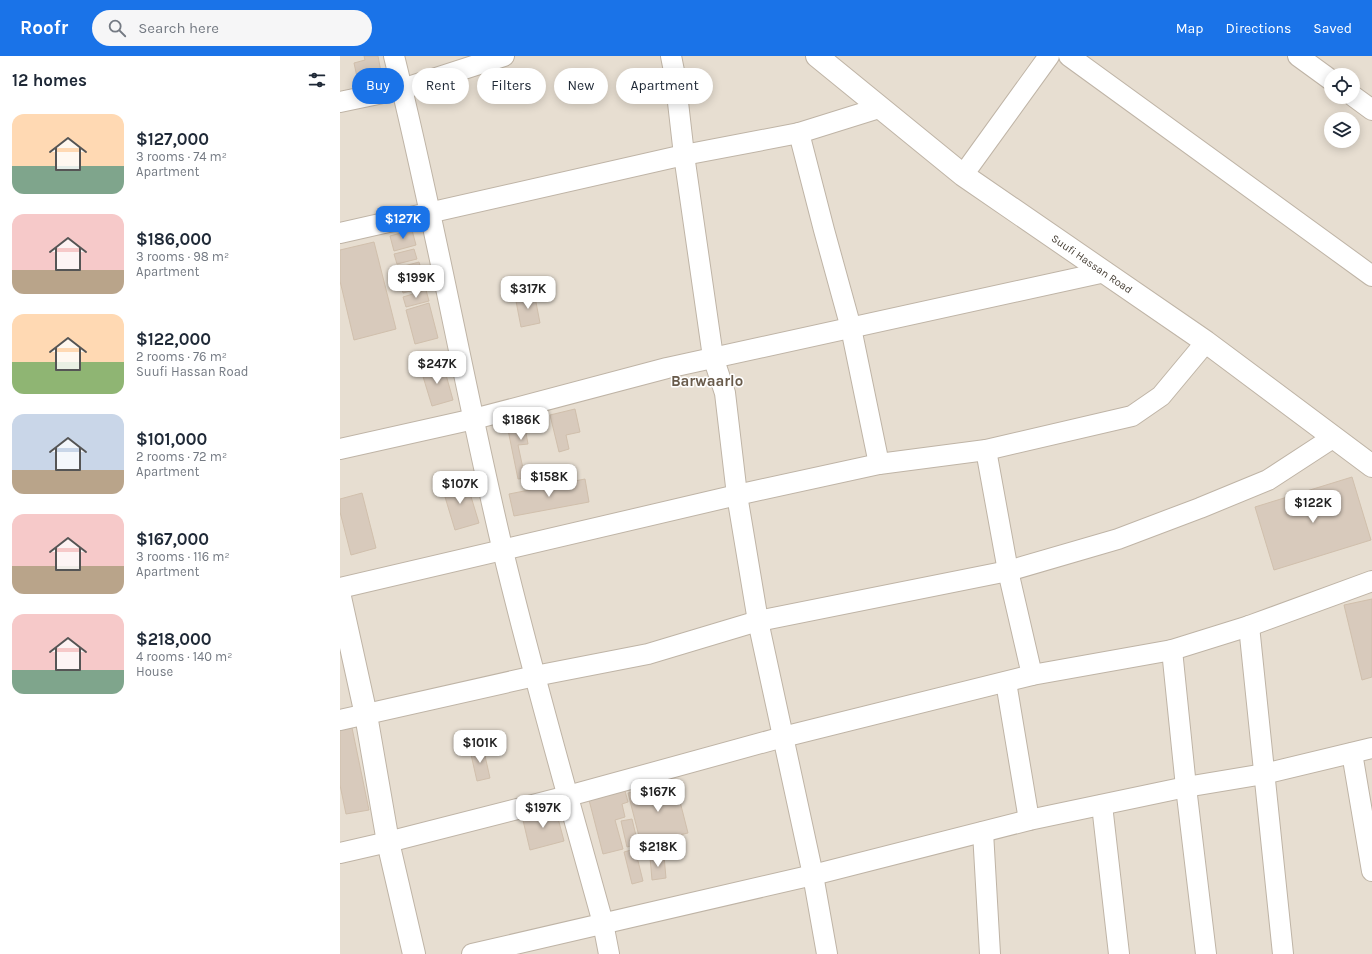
<!DOCTYPE html>
<html lang="en">
<head>
<meta charset="utf-8">
<style>
  body { margin:0; font-family:Karla,sans-serif; background:#f6f6f7; color:#1f2937; height:100vh; display:flex; flex-direction:column; font-size:15px; white-space:nowrap }
  * { box-sizing:border-box; margin:0 }
  p { font-size:13px; color:#747a83 }
  .icon { flex:none; width:22px; height:22px; fill:none; stroke:currentColor; stroke-width:2; stroke-linecap:round; stroke-linejoin:round }
  .map { position:relative; flex:1; overflow:hidden }
  .side { display:flex; flex-direction:column; background:#fff; width:340px }
  .side>* { flex:none }
  .guide { position:absolute; left:12px; top:12px; width:380px; height:36px; display:flex; gap:8px }
  .buttons { position:absolute; left:984px; top:12px; display:grid; gap:8px }
  .buttons a { display:grid; place-items:center; width:36px; height:36px; border-radius:50%; background:#fff; box-shadow:0 2px 10px #0003; font-size:20px }
  .price { position:absolute; translate:-50% -34px; padding:0 9px; border-radius:8px; background:#fff; color:#222; font-size:13px; line-height:26px; filter:drop-shadow(0 1px 2px #0008) }
  .price::after { content:''; position:absolute; left:50%; top:24px; width:12px; height:9px; margin-left:-6px; background:inherit; clip-path:polygon(0 0,100% 0,50% 100%) }
  .price.on { background:#1a73e8; color:#fff }
  ul { padding:0; list-style:none }
  li { display:flex; align-items:center; gap:12px; height:100px; padding:0 12px }
  li span { display:grid; place-items:center; flex:none; width:112px; height:80px; border-radius:12px; color:#555 }
  li>.icon { margin-inline-start:auto }
  span .icon { width:48px; height:48px; fill:#fffc; stroke-width:1 }
  li b { font-size:17px }
  h2 { display:flex; justify-content:space-between; align-items:center; height:48px; padding:0 12px; font-size:17px }
  .pill { padding:0 14px; border-radius:18px; background:#fff; box-shadow:0 2px 10px #0003; font-size:14px; line-height:36px }
  .pill.on { background:#1a73e8; color:#fff }
  header { display:flex; align-items:center; gap:24px; box-sizing:border-box; height:56px; padding:0 20px; background:#1a73e8; color:#fff }
  header strong { font-size:19px }
  nav { display:flex; gap:22px; margin-inline-start:auto; font-size:14px }
  .search { width:280px; height:36px; background:#f6f6f7; display:flex; align-items:center; gap:10px; box-sizing:border-box; padding:0 14px; border-radius:22px; color:#747a83; font-size:15px }
  main { display:flex; flex:1; min-height:0 }
  .map>svg:first-child { display:block }
</style>
</head>
<body>
<header>
<strong>Roofr</strong>
<div class="search"><svg class="icon" aria-label="search" viewBox="0 0 24 24"><circle cx="10" cy="10" r="6"/><path d="M15 15l6 6"/></svg>Search here</div>
<nav><a>Map</a><a>Directions</a><a>Saved</a></nav>
</header>
<main>
<section class="side">
<h2>12 homes<svg class="icon" aria-label="filters" viewBox="0 0 24 24"><path d="M4 7h16M4 17h16"/><circle cx="9" cy="7" r="2"/><circle cx="15" cy="17" r="2"/></svg></h2>
<ul>
<li><span style="background:linear-gradient(#ffd9b3 65%,#7fa58c 0)"><svg class="icon" aria-label="home" viewBox="0 0 24 24"><path d="M3 11l9-7 9 7M6 9v11h12V9"/></svg></span><div><b>$127,000</b><p>3 rooms · 74 m²</p><p>Apartment</p></div></li>
<li><span style="background:linear-gradient(#f6c9c9 70%,#b9a48a 0)"><svg class="icon" aria-label="home" viewBox="0 0 24 24"><path d="M3 11l9-7 9 7M6 9v11h12V9"/></svg></span><div><b>$186,000</b><p>3 rooms · 98 m²</p><p>Apartment</p></div></li>
<li><span style="background:linear-gradient(#ffd9b3 60%,#8fb573 0)"><svg class="icon" aria-label="home" viewBox="0 0 24 24"><path d="M3 11l9-7 9 7M6 9v11h12V9"/></svg></span><div><b>$122,000</b><p>2 rooms · 76 m²</p><p>Suufi Hassan Road</p></div></li>
<li><span style="background:linear-gradient(#c9d6e8 70%,#b9a48a 0)"><svg class="icon" aria-label="home" viewBox="0 0 24 24"><path d="M3 11l9-7 9 7M6 9v11h12V9"/></svg></span><div><b>$101,000</b><p>2 rooms · 72 m²</p><p>Apartment</p></div></li>
<li><span style="background:linear-gradient(#f6c9c9 65%,#b9a48a 0)"><svg class="icon" aria-label="home" viewBox="0 0 24 24"><path d="M3 11l9-7 9 7M6 9v11h12V9"/></svg></span><div><b>$167,000</b><p>3 rooms · 116 m²</p><p>Apartment</p></div></li>
<li><span style="background:linear-gradient(#f6c9c9 70%,#7fa58c 0)"><svg class="icon" aria-label="home" viewBox="0 0 24 24"><path d="M3 11l9-7 9 7M6 9v11h12V9"/></svg></span><div><b>$218,000</b><p>4 rooms · 140 m²</p><p>House</p></div></li>
</ul>
</section>
<div class="map">
<svg width="1032" height="898" viewBox="0 0 1032 898">
  <rect width="100%" height="100%" fill="#f3ede4"/>
  <path fill="#e7ded1" fill-rule="evenodd" d="M0 0H1032V898H0ZM991 19H1013V41H991ZM991 63H1013V85H991Z"/>
  <g fill="#d8cabc" stroke="#d0bfac">
    <path d="M24 0H38L41 16 17 21 14 7 25 4Z"/>
    <path d="M72 174 76 189 54 195 50 180Z"/>
    <path d="M34 186 56 273 14 284 0 225V194Z"/>
    <path d="M74 193 77 203 57 208 54 198Z"/>
    <path d="M79 206 82 216 60 222 57 212Z"/>
    <path d="M82 220 85 231 63 237 60 226Z"/>
    <path d="M86 234 89 245 66 251 63 241Z"/>
    <path d="M194 236 200 267 181 271 175 240Z"/>
    <path d="M89 247 98 282 75 288 66 254Z"/>
    <path d="M103 308 113 344 92 350 81 314Z"/>
    <path d="M235 353 240 376 226 379 229 393 219 396 210 359Z"/>
    <path d="M199 363 202 374 186 377 188 388 178 389 185 422 178 423 167 369Z"/>
    <path d="M1012 421 1031 484 934 514 915 451Z"/>
    <path d="M245 423 249 446 174 460 169 438Z"/>
    <path d="M126 424 139 467 115 474 102 431Z"/>
    <path d="M22 437 36 492 11 499 0 456V443Z"/>
    <path d="M1032 543V621L1022 624 1004 549Z"/>
    <path d="M11 667 29 754 6 758 0 729V669Z"/>
    <path d="M143 691 150 722 137 725 130 694Z"/>
    <path d="M335 726 348 777 301 788 288 737Z"/>
    <path d="M285 735 288 746 282 748 285 761 275 764 283 793 263 798 249 744Z"/>
    <path d="M215 751 224 785 190 794 182 760Z"/>
    <path d="M292 763 298 788 287 791 281 765Z"/>
    <path d="M295 793 303 825 292 828 284 796Z"/>
    <path d="M324 800 326 822 312 824 310 801Z"/>
  </g>
  <g fill="none" stroke-linecap="round" stroke-linejoin="round">
    <defs>
      <g id="minor">
        <path d="M54 0C95 164 124 331 163 495 193 620 229 744 263 867L269 898"/>
        <path d="M331 0 335 20 344 99 373 301 385 337 397 439 418 565 473 819 487 898"/>
        <path d="M729 0 1032 220"/>
        <path d="M958 0 991 24"/>
        <path d="M1013 40 1032 54"/>
        <path d="M0 46 62 33 164 0"/>
        <path d="M459 77 484 174 511 272 539 408"/>
        <path d="M623 119 709 0"/>
        <path d="M0 177 344 99 459 77 539 52"/>
        <path d="M0 393 134 363 327 312 765 216"/>
        <path d="M646 394 668 515 692 619"/>
        <path d="M0 532 397 439 539 408 646 394 792 360 821 340 866 286"/>
        <path d="M909 570 943 898"/>
        <path d="M832 594 846 731 866 898"/>
        <path d="M666 626 689 764"/>
        <path d="M0 664 195 620 308 598 418 565 668 515 778 483 860 452 928 424 994 381"/>
        <path d="M1012 697 1032 815"/>
        <path d="M762 749 779 898"/>
        <path d="M643 776 650 898"/>
        <path d="M0 797 48 786 228 740 443 681 692 619 832 594 909 570 1032 525"/>
        <path d="M132 898 473 819 689 764 846 731 924 718 1032 692"/>
      </g>
      <g id="tertiary">
        <path id="s1" d="M477 0 623 119 866 286 1032 410"/>
        <path d="M0 541 26 659 48 786 74 898"/>
      </g>
    </defs>
    <use href="#minor" stroke="#bfb4a6" stroke-width="22"/>
    <use href="#tertiary" stroke="#bfb4a6" stroke-width="24"/>
    <use href="#minor" stroke="#fff" stroke-width="20"/>
    <use href="#tertiary" stroke="#fff" stroke-width="22"/>
  </g>
  <g text-anchor="middle" stroke-width="3" stroke-linejoin="round" paint-order="stroke">
    <g font-size="11" fill="#453d33" stroke="#fff">
      <text dy="4" stroke="none"><textPath href="#s1" startOffset="345">Suufi Hassan Road</textPath></text>
    </g>
    <g font-size="15" font-weight="bold" fill="#685a4a" stroke="#fff">
      <text x="367" y="330">Barwaarlo</text>
    </g>
  </g>
</svg>
<div class="buttons">
<a><svg class="icon" aria-label="locate" viewBox="0 0 24 24"><circle cx="12" cy="12" r="6"/><path d="M12 2v4M12 18v4M2 12h4M18 12h4"/></svg></a>
<a><svg class="icon" aria-label="layers" viewBox="0 0 24 24"><path d="M12 4l9 5-9 5-9-5zM3 14l9 5 9-5"/></svg></a>
</div>
<b class="price on" style="left:63px;top:184px">$127K</b>
<b class="price" style="left:76px;top:243px">$199K</b>
<b class="price" style="left:188px;top:254px">$317K</b>
<b class="price" style="left:97px;top:329px">$247K</b>
<b class="price" style="left:181px;top:385px">$186K</b>
<b class="price" style="left:209px;top:442px">$158K</b>
<b class="price" style="left:120px;top:449px">$107K</b>
<b class="price" style="left:973px;top:468px">$122K</b>
<b class="price" style="left:140px;top:708px">$101K</b>
<b class="price" style="left:318px;top:757px">$167K</b>
<b class="price" style="left:203px;top:773px">$197K</b>
<b class="price" style="left:318px;top:812px">$218K</b>
<div class="guide">
<a class="pill on">Buy</a>
<a class="pill">Rent</a>
<a class="pill">Filters</a>
<a class="pill">New</a>
<a class="pill">Apartment</a>
</div>
</div>
</main>
</body>
</html>
